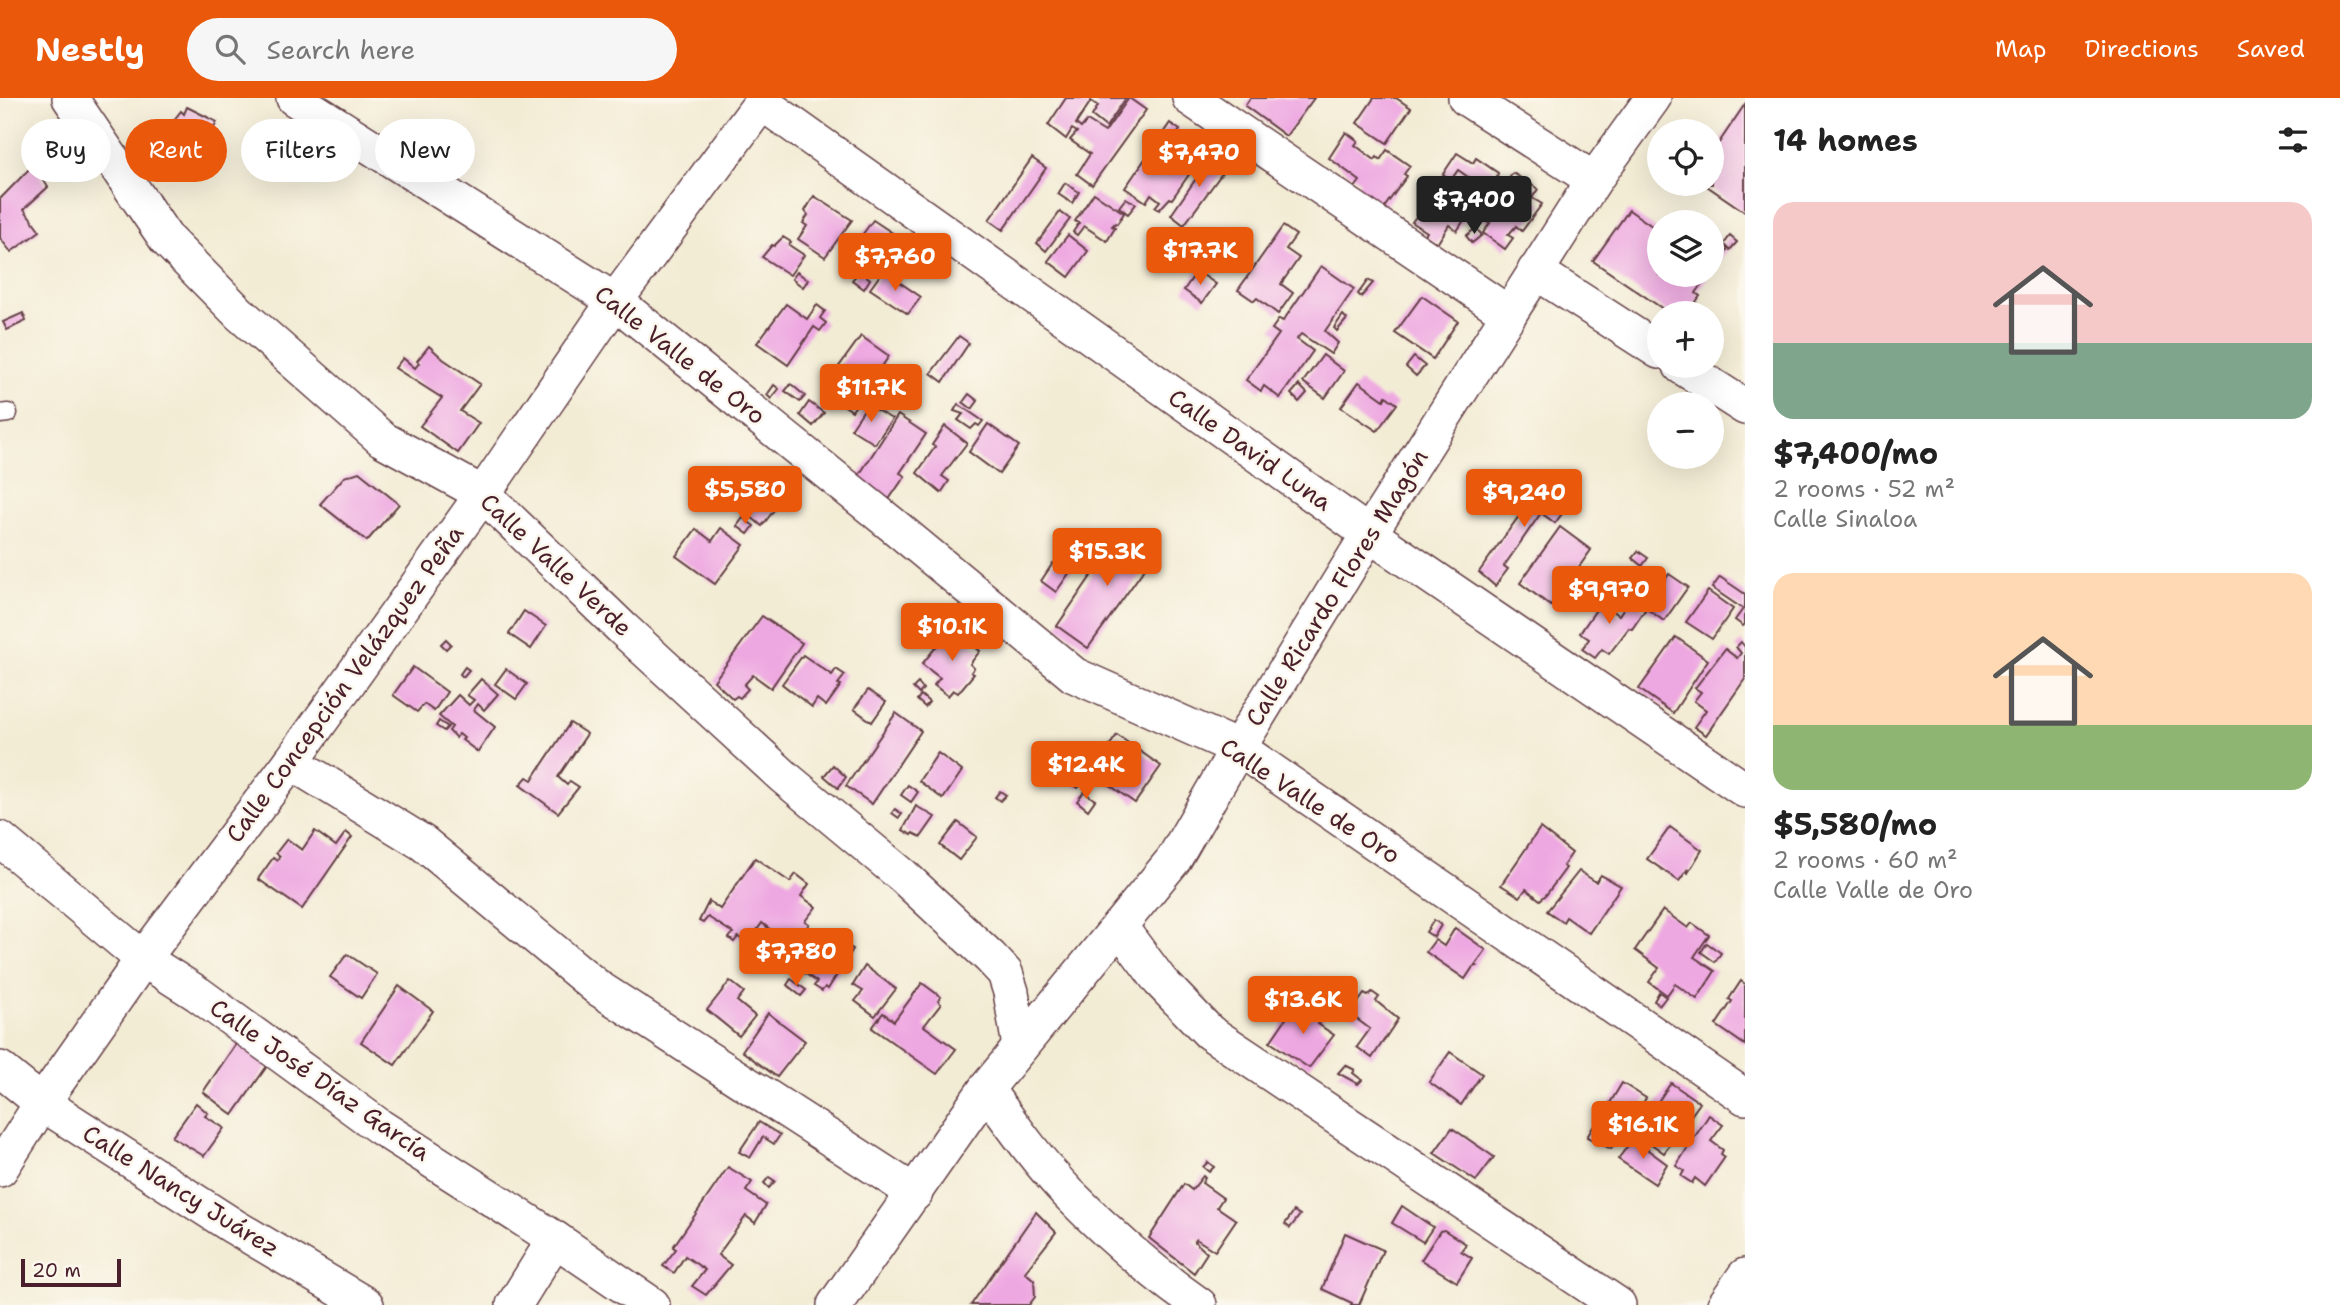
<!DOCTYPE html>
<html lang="en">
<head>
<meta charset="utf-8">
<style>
  body { margin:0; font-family:"Shantell Sans",sans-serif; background:#f6f6f6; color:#222; height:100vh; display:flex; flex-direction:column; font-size:26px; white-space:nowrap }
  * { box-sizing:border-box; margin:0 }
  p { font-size:23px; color:#767676 }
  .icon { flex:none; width:38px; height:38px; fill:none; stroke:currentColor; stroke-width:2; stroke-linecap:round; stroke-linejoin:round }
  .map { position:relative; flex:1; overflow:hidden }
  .sheet { display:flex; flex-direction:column; background:#fff; width:595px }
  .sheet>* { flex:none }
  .top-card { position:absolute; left:21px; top:21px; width:665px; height:63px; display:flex; gap:14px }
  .buttons { position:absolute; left:1647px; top:21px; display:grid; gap:14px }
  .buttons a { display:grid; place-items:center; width:77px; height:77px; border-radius:50%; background:#fff; box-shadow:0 7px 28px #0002; font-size:35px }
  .scale { position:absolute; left:21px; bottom:18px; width:100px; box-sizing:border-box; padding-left:7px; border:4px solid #4a1f2b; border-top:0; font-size:19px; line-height:24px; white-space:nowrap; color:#4a1f2b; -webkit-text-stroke:5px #fbf7ec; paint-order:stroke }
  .price { position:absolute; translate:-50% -60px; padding:0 16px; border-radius:7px; background:#ea580c; color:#fff; font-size:23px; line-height:46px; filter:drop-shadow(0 2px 4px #0008) }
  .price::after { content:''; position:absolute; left:50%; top:42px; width:21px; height:16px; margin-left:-10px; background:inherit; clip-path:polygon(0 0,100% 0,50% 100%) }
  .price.on { background:#222; color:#fff }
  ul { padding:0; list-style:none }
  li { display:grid; align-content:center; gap:14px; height:371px; padding:0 28px }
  li span { display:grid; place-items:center; height:217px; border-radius:21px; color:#555 }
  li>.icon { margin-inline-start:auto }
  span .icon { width:126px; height:126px; fill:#fffc; stroke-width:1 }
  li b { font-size:30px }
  h2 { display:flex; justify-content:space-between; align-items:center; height:84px; padding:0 28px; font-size:30px }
  .pill { padding:0 24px; border-radius:32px; background:#fff; box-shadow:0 7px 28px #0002; font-size:24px; line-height:63px }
  .pill.on { background:#ea580c; color:#fff }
  header { display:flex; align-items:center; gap:42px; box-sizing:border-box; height:98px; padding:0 35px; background:#ea580c; color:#fff }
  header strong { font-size:33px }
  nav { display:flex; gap:38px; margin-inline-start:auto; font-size:24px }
  .search { width:490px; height:63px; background:#f6f6f6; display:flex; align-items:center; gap:18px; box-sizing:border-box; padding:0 24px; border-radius:38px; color:#767676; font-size:26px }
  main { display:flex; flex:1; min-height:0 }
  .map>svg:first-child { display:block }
</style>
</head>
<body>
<header>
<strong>Nestly</strong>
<div class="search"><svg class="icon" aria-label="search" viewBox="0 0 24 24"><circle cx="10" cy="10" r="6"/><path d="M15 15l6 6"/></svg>Search here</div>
<nav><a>Map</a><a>Directions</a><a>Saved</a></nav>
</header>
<main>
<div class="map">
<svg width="1745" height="1207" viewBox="0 0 1745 1207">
  <rect width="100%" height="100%" fill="#fbf7ec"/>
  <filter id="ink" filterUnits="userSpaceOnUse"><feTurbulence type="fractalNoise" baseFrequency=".0143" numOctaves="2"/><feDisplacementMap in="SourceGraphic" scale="14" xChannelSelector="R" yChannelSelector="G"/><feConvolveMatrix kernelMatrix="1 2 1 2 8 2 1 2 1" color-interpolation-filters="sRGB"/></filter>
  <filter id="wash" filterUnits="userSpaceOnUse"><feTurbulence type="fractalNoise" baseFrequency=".00686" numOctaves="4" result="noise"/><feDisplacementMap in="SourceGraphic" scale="28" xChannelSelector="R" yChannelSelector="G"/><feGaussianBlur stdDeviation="1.57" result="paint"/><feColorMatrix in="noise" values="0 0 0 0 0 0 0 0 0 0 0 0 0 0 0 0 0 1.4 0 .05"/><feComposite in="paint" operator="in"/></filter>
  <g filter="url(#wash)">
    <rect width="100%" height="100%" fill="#f3ecd5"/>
    <g id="blocks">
      <g fill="#eea8e1">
        <path d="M1066 0H1126L1106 29 1092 18 1098 8 1091 3 1076 26 1081 30 1087 23 1105 34 1129 0 1146 12 1092 87 1077 76 1090 56 1070 42 1077 34 1072 31 1066 41 1048 27Z"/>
        <path d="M1250 0H1314L1286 38 1245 8Z"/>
        <path d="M1374 0H1396L1411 10 1387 45 1357 25Z"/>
        <path d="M1745 6V114L1704 86H1712V55Z"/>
        <path d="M187 9 217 24 203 51 173 36 176 31 170 27 181 13 184 16Z"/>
        <path d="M1170 25 1180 32 1170 46 1197 65 1172 101 1170 100 1159 112 1155 109 1160 103 1151 96 1146 104 1125 90Z"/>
        <path d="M1346 34 1358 43 1355 47 1375 62 1377 59 1380 62 1387 52 1410 68 1404 76 1407 78 1383 111 1354 91 1360 83 1329 60Z"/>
        <path d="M1457 55 1473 65 1476 60 1498 75 1496 84 1484 102 1479 99 1457 133 1449 127 1437 146 1425 137 1427 134 1412 124 1438 89 1453 99 1468 79 1458 72 1451 82 1443 76Z"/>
        <path d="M1213 56 1228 67 1184 127 1171 117Z"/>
        <path d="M136 58 142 70 133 74 127 62Z"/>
        <path d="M1032 60 1046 70 1003 132 989 122Z"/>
        <path d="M33 67 48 89 24 111 40 133 11 154 0 140V101Z"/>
        <path d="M1513 75 1538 91 1532 100 1542 106 1522 133 1516 128 1508 137 1513 140 1505 151 1483 135 1490 125 1480 119Z"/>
        <path d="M1065 85 1079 94 1072 105 1058 96Z"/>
        <path d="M1094 95 1124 115 1117 126 1115 125 1112 128 1115 130 1107 143 1084 128 1077 137 1073 134 1079 125 1075 123Z"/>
        <path d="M814 98 852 122 825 159 798 141 807 128 803 125 808 117 805 113Z"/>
        <path d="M1126 100 1136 106 1128 116 1119 109Z"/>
        <path d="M1629 112 1659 133V177H1709L1696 195 1700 198 1688 215H1669L1593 163Z"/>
        <path d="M1060 114 1070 121 1046 153 1037 145Z"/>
        <path d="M873 122 900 140 869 176 846 159Z"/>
        <path d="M1283 128 1296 137 1286 151 1299 160 1281 186 1293 195 1278 216 1257 200 1254 203 1238 192Z"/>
        <path d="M1476 130 1482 137 1472 145 1466 138Z"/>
        <path d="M1068 137 1088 153 1069 179 1048 163Z"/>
        <path d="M1730 138 1737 144 1730 152 1724 146Z"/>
        <path d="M783 139 791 144 789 147 804 157 790 177 762 159 772 147 774 148Z"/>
        <path d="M1712 139 1728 151 1712 173Z"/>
        <path d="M1321 168 1354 191 1325 233 1338 245 1331 256 1301 236 1297 241 1313 253 1280 300 1264 288 1261 293 1246 282 1279 236 1272 231 1279 221 1283 223Z"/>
        <path d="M860 173 870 181 864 191 852 182Z"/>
        <path d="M883 173 921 199 908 216 870 191Z"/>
        <path d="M1197 173 1216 186 1202 205 1184 192Z"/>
        <path d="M797 174 808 182 803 189 792 181Z"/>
        <path d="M1368 182 1373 185 1361 199 1358 196Z"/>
        <path d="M1422 198 1458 223 1433 261 1395 235Z"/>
        <path d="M786 206 807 221 817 207 825 213 820 220 826 225 820 233 814 229 788 267 757 245Z"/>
        <path d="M23 215 26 223 7 232 3 224Z"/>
        <path d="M1343 217 1347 221 1337 233 1334 230Z"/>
        <path d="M861 238 889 258 852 313 822 292Z"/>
        <path d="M959 238 969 245 943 284 931 275Z"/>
        <path d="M429 248 443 261 480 286 460 313 479 325 458 355 420 328 442 300 395 270 403 260 415 270 419 265 417 263Z"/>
        <path d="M1323 257 1344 273 1325 300 1303 284Z"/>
        <path d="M1414 259 1425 268 1416 278 1406 269Z"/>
        <path d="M1359 284 1384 302 1386 298 1397 306 1377 333 1341 309Z"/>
        <path d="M791 286 805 298 800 304 785 293Z"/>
        <path d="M774 287 779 291 771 301 767 297Z"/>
        <path d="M1299 287 1307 295 1299 304 1291 296Z"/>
        <path d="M969 296 978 303 972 311 963 304Z"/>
        <path d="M809 304 824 315 813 328 800 317Z"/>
        <path d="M958 306 983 323 979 328 976 326 971 331 958 322 963 316 954 313Z"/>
        <path d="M867 307 892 321 875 346 851 331Z"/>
        <path d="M898 317 926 336 900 375 905 378 885 407 854 385Z"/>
        <path d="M988 326 1019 348 999 376 969 354Z"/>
        <path d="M945 328 967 345 942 378 949 383 941 395 917 375 935 349 932 347Z"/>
        <path d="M359 374 399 406 367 443 320 406 344 379Z"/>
        <path d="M1544 383 1570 405 1555 425 1541 415 1504 468 1508 471 1495 488 1479 474Z"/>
        <path d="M758 398 774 412 762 428 745 414 751 407 747 404 750 401 754 404Z"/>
        <path d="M743 420 754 428 748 436 737 428Z"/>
        <path d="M1560 429 1591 452 1551 508 1520 485Z"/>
        <path d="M721 430 744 447 715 486 676 458 696 431 712 443Z"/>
        <path d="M1124 430 1157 453 1088 550 1057 528Z"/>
        <path d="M1069 443 1084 455 1086 467 1072 471 1056 494 1041 483 1053 465 1055 467 1061 462 1060 455Z"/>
        <path d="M1638 453 1648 460 1642 468 1632 460Z"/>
        <path d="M1669 476 1688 489 1664 523 1646 510Z"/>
        <path d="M1720 479 1745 496V526L1743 528 1735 522 1743 511 1712 490Z"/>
        <path d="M1708 493 1733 511 1712 541 1686 524Z"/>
        <path d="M1607 496 1619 505 1613 513 1619 517 1630 501 1645 512 1632 531 1629 530 1609 556 1602 551 1595 560 1582 551 1589 541 1580 535Z"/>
        <path d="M524 513 546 528 531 551 509 536Z"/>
        <path d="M762 518 802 545 771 590 753 577 744 587 748 591 740 600 737 598 733 601 714 583Z"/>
        <path d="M950 532 957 538 959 536 980 553 970 566 974 570 971 574 974 576 958 595 953 592 948 598 934 587 940 580 922 566Z"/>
        <path d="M1676 539 1708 562 1673 615 1639 591Z"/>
        <path d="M446 541 451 546 446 551 441 546Z"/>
        <path d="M1741 544 1745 549V581L1706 637 1694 629 1706 612 1694 603 1701 594 1695 590 1725 551 1737 560 1741 555 1736 549Z"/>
        <path d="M803 557 832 577 836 571 845 577 838 586 841 587 826 608 817 601 812 609 782 586Z"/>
        <path d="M413 569 447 594 434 613 424 606 417 614 393 597Z"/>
        <path d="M465 569 469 572 463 579 460 576Z"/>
        <path d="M506 571 527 586 516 601 495 586Z"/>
        <path d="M481 581 498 596 484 612 478 606 474 612 495 629 478 654 462 642 464 640 459 636 456 640 449 633 452 629 439 618 458 597 469 607 474 602 467 597Z"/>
        <path d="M918 585 923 591 919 596 913 590Z"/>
        <path d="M868 592 886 604 872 624 854 611Z"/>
        <path d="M921 597 929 604 925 609 917 602Z"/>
        <path d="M896 615 921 633 872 706 846 688Z"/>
        <path d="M439 623 448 629 444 633 436 628Z"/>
        <path d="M570 625 587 636 558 679 567 687 570 683 579 689 558 715 520 687 527 679 532 682Z"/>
        <path d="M1117 637 1161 668 1135 705 1091 674 1078 690 1065 681 1078 662 1092 672Z"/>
        <path d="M938 655 962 673 943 701 919 683Z"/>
        <path d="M833 667 846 679 838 690 824 678Z"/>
        <path d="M908 687 918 694 911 704 901 697Z"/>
        <path d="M1000 693 1006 697 1000 703 995 699Z"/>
        <path d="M1084 694 1095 702 1088 712 1077 703Z"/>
        <path d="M916 708 935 719 921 739 913 735 912 737 903 732Z"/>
        <path d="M895 711 902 716 899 720 892 715Z"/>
        <path d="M958 724 977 739 959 762 940 747Z"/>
        <path d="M1670 729 1702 752 1688 775 1687 772 1679 783 1647 761Z"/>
        <path d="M1540 730 1572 755 1563 768 1566 770 1546 797 1540 802 1526 791 1520 799 1501 787Z"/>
        <path d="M315 733 336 748 346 734 352 739 302 811 258 781 273 760 277 762 280 758 276 755 287 741 302 752Z"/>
        <path d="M755 760 790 784 796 776 809 786 801 798 816 809 805 823 809 826 799 840 793 835 786 844 762 825 748 845 738 839 734 844 729 840 733 835 708 819 703 825 699 823 709 803 720 811Z"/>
        <path d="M1579 773 1596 784 1601 777 1621 788 1589 835 1566 819 1563 824 1547 813Z"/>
        <path d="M1663 812 1688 830 1692 825 1709 837 1694 859 1715 873 1697 901 1675 886 1667 897 1649 884 1659 870 1635 852Z"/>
        <path d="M1434 822 1441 827 1434 839 1426 834Z"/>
        <path d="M1455 830 1486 852 1475 867 1477 868 1473 869 1465 881 1426 854 1435 842 1444 848Z"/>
        <path d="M823 843 840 855 846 847 853 851 828 891 825 889 822 893 814 888 817 884 802 873Z"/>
        <path d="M1707 845 1721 855 1715 864 1701 854Z"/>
        <path d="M347 856 377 876 361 900 330 879Z"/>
        <path d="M865 868 896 891 875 918 855 903 863 893 853 887Z"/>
        <path d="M791 881 806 892 801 898 787 887Z"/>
        <path d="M730 883 744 894 737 903 755 918 739 938 707 912Z"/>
        <path d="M1741 883 1745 886V947L1716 927 1732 903 1729 901Z"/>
        <path d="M922 885 941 899 938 903 941 906 924 928 956 951 937 976 872 930 883 915 894 923Z"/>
        <path d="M399 888 433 913 395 967 361 944Z"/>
        <path d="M1372 894 1379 899 1376 903 1398 921 1372 960 1357 949 1370 931 1350 916 1364 896 1368 898Z"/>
        <path d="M1659 894 1666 899 1660 907 1654 903Z"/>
        <path d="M1309 908 1324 919 1318 926 1334 937 1309 970 1270 944 1294 909 1304 915Z"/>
        <path d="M768 915 805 943 777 979 742 953Z"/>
        <path d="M242 937 272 961 233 1017 203 994Z"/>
        <path d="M1450 954 1482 976 1461 1007 1429 984Z"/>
        <path d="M1345 967 1355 972 1353 975 1362 982 1358 986 1338 975Z"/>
        <path d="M1622 985 1646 1000 1631 1025 1607 1010Z"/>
        <path d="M1671 985 1700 1005 1664 1055 1636 1035Z"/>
        <path d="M196 1005 208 1015 205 1018 224 1030 204 1058 172 1039Z"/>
        <path d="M1610 1015 1614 1018 1613 1021 1617 1023 1615 1026 1607 1021Z"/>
        <path d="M1709 1017 1723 1027 1711 1043 1723 1052 1721 1056 1725 1059 1705 1088 1695 1080 1692 1085 1681 1078 1684 1073 1676 1068Z"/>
        <path d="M759 1024 780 1037 774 1046 763 1039 750 1060 739 1054Z"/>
        <path d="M1593 1029 1616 1041 1611 1051 1587 1039Z"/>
        <path d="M1452 1030 1494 1059 1476 1083 1434 1055Z"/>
        <path d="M1633 1041 1667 1066 1655 1086 1618 1061Z"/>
        <path d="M1208 1064 1214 1069 1209 1074 1203 1069Z"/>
        <path d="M728 1069 752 1084 746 1093 766 1107 755 1125 746 1118 718 1157 731 1167 706 1197 692 1188 705 1172 685 1158 674 1175 663 1168 676 1151 673 1149Z"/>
        <path d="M1203 1078 1205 1080 1202 1085 1223 1100 1217 1109 1236 1122 1215 1153 1196 1141 1194 1143 1207 1155 1194 1175 1149 1140 1184 1086 1192 1092Z"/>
        <path d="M769 1079 775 1083 769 1090 764 1085Z"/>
        <path d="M1402 1108 1433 1129 1423 1144 1392 1125Z"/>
        <path d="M1294 1113 1300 1117 1290 1130 1285 1126Z"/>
        <path d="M1036 1114 1056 1134 1025 1174 1034 1182 1035 1199 1029 1207H971Z"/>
        <path d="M1444 1132 1466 1146 1461 1153 1472 1160 1457 1184 1421 1162 1440 1133Z"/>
        <path d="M1345 1135 1383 1152 1359 1207H1351L1352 1205 1322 1191Z"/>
      </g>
    </g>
  </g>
  <g filter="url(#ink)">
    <use href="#blocks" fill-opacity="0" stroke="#633e44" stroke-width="2"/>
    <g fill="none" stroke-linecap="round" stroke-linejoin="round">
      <defs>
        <path id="lane" d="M0 316 8 315"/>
        <g id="street">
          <path d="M70 0 167 142 239 215 382 341 483 396 623 531 784 679 903 778 990 859 1005 875 1011 894 1020 949"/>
          <path d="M294 0 615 203 894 428 1074 577 1238 650 1745 999"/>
          <path d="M1190 0 1509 216"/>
          <path d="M1466 0 1594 82"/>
          <path d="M761 4 1369 436 1745 692"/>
          <path d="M1535 173 1659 253"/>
          <path d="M1681 268 1745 309"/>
          <path d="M291 664 423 745 598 890 915 1095"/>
          <path d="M0 741 143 861 198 896 380 1029 555 1141 652 1207"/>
          <path d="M1119 828 1160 883 1209 934 1618 1207"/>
          <path d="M0 971 42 1005 233 1128 366 1207"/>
          <path d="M986 991C1012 1027 1038 1064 1069 1096 1109 1137 1153 1175 1199 1207"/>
          <path d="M0 1071 42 1005 143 861 291 664 483 396 615 203 765 0"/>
          <path d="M514 1207 555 1141"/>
          <path d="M835 1207 986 991 1174 761 1238 650 1369 436 1594 82 1653 0"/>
          <path d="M1725 1207 1745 1178"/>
        </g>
      </defs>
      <use href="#lane" stroke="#633e44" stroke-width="21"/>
      <use href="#street" stroke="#633e44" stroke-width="38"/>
      <use href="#lane" stroke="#fff" stroke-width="18"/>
      <use href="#street" stroke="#fff" stroke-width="35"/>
    </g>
  </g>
  <g text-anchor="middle" stroke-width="5" stroke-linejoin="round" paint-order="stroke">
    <g font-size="24" fill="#4a1f2b" stroke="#fbf7ec">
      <text transform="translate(680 257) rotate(38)" y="8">Calle Valle de Oro</text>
      <text transform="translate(1250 352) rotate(35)" y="8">Calle David Luna</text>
      <text transform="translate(556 467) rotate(43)" y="8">Calle Valle Verde</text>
      <text transform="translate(1337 490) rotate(-58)" y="8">Calle Ricardo Flores Magón</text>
      <text transform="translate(345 586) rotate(-54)" y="8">Calle Concepción Velázquez Peña</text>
      <text transform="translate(1310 703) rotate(33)" y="8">Calle Valle de Oro</text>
      <text transform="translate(320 982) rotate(35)" y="8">Calle José Díaz García</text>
      <text transform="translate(181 1093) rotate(32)" y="8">Calle Nancy Juárez</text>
    </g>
  </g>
</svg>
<div class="buttons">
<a><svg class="icon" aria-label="locate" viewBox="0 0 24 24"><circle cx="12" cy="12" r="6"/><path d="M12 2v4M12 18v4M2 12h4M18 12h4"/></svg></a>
<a><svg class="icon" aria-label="layers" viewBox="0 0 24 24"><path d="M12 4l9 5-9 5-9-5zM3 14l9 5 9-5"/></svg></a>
<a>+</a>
<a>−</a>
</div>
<div class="scale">20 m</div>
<b class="price" style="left:1199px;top:91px">$7,470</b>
<b class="price on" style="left:1474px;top:138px">$7,400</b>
<b class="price" style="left:1200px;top:189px">$17.7K</b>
<b class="price" style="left:895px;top:195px">$7,760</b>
<b class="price" style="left:871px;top:326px">$11.7K</b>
<b class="price" style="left:745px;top:428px">$5,580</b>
<b class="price" style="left:1524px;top:431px">$9,240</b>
<b class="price" style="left:1107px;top:490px">$15.3K</b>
<b class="price" style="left:1609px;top:528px">$9,970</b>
<b class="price" style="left:952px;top:565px">$10.1K</b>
<b class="price" style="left:1086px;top:703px">$12.4K</b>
<b class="price" style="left:796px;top:890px">$7,780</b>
<b class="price" style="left:1303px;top:938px">$13.6K</b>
<b class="price" style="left:1643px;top:1063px">$16.1K</b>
<div class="top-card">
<a class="pill">Buy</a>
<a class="pill on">Rent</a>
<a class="pill">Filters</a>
<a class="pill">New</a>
</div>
</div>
<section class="sheet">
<h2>14 homes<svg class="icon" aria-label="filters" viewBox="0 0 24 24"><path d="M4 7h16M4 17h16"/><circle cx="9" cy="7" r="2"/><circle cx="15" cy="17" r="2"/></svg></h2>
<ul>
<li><span style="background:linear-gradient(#f6c9c9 65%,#7fa58c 0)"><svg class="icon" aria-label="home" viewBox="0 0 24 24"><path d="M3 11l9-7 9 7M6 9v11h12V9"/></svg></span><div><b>$7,400/mo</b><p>2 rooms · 52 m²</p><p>Calle Sinaloa</p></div></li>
<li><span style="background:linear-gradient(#ffd9b3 70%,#8fb573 0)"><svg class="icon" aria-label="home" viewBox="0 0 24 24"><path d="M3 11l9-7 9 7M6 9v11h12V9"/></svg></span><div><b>$5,580/mo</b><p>2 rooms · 60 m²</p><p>Calle Valle de Oro</p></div></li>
</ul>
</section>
</main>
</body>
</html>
